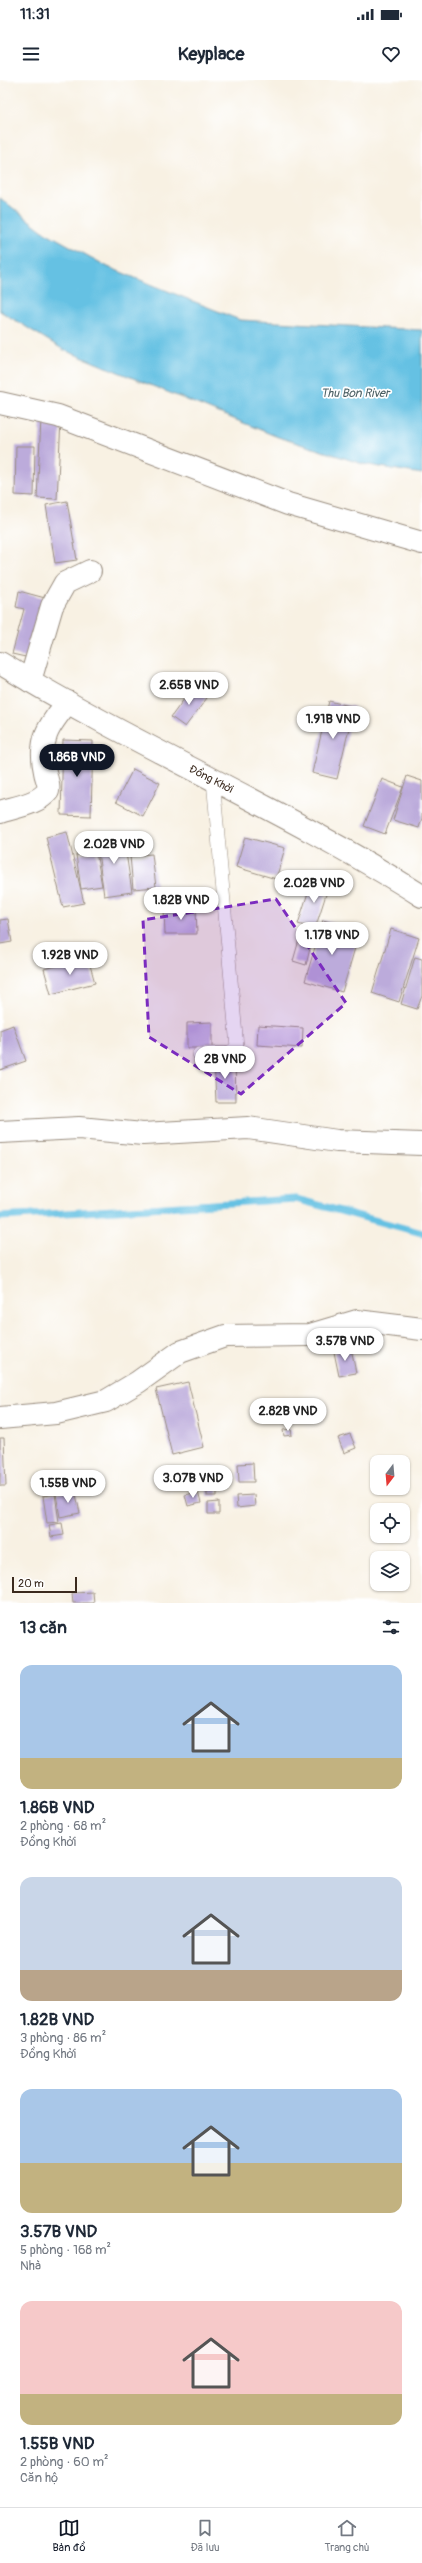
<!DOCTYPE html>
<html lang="vi">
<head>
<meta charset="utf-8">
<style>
  body { margin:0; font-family:Pangolin,sans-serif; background:#f6f6f7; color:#1f2937; height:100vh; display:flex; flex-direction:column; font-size:15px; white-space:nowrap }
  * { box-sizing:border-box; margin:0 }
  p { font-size:13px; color:#747a83 }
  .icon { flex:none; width:22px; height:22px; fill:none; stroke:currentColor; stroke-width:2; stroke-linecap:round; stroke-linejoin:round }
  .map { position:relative; height:1523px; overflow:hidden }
  .side { display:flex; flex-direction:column; background:#fff; flex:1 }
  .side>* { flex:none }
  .needle { width:26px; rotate:196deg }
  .fabs { position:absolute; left:370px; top:1375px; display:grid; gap:8px }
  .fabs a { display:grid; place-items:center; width:40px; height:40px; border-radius:8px; background:#fff; box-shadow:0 1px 3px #0004; font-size:20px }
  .scale { position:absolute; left:12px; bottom:10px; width:65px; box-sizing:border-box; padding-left:4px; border:2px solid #3b2a1e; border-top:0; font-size:11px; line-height:14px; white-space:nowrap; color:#3b2a1e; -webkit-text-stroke:3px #fff; paint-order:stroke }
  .price { position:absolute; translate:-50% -34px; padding:0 9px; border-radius:14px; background:#fff; color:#222; font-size:13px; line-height:26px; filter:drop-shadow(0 1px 2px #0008) }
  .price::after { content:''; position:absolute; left:50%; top:24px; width:12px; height:9px; margin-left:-6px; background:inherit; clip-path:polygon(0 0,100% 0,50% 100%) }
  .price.active { background:#111827; color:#fff }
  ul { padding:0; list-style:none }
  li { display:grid; align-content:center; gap:8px; height:212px; padding:0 20px }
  li span { display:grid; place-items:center; height:124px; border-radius:12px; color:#555 }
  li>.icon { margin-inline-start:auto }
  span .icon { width:72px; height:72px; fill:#fffc; stroke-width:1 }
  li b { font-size:17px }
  h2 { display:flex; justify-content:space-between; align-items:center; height:48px; padding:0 20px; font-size:17px }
  .status { display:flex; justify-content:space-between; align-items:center; height:28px; padding:0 20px; background:#fff; direction:ltr }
  .status svg { height:11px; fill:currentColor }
  header { display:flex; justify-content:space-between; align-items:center; height:52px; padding:0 20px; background:#fff; font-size:18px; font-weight:700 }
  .tabs { display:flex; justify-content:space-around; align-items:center; height:56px; border-top:1px solid #e0e1e3; background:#fff; font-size:11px; color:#747a83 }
  .tabs a { display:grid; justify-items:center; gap:2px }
  .tabs .active { color:#111827 }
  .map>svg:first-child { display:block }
</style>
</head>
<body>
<div class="status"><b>11:31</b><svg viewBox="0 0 49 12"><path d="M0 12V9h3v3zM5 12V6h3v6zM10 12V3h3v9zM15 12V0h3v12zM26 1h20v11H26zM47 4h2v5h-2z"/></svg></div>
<header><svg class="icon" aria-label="menu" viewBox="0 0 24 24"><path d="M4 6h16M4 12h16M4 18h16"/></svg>Keyplace<svg class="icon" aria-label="heart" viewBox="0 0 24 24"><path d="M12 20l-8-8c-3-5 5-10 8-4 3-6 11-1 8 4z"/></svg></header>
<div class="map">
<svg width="422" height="1523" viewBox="0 0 422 1523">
  <rect width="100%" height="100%" fill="#fff"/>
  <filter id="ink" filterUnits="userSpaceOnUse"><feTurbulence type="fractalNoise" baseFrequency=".025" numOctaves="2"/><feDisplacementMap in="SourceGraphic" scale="8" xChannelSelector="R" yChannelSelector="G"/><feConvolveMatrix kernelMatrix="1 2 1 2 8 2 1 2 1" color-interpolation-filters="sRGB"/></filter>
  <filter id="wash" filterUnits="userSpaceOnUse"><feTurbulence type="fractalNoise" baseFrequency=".012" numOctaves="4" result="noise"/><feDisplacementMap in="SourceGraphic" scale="16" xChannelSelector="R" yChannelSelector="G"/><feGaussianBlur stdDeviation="0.9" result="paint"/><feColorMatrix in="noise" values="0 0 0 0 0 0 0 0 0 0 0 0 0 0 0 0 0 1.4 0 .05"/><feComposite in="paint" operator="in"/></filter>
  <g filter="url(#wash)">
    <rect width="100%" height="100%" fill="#f8f1e3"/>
    <path fill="#65c1e3" stroke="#507680" d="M0 118 43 151 108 187 240 240 422 250V394L363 384 278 357 64 270 0 231Z"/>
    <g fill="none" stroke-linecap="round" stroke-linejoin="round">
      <path stroke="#65c1e3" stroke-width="7" d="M0 1137 296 1119 422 1153"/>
    </g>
    <g id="blocks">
      <g fill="#bcabdb">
        <path d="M41 339 61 340 57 419 37 418Z"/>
        <path d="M16 366H35L34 416 15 415Z"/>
        <path d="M67 421 77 480 55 483 46 425Z"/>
        <path d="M19 511 45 518 30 578 12 574 24 529 16 527Z"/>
        <path d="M189 605 207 618 185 647 171 637 187 615 183 613Z"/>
        <path d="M329 621 354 627 337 699 312 693Z"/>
        <path d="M63 660 93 661 91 736 61 735Z"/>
        <path d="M133 689 160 703 143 736 116 722Z"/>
        <path d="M407 696 422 701V738L419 748 393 740Z"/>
        <path d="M382 699 403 707 385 754 364 746Z"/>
        <path d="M67 752 84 823 63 827 46 757Z"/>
        <path d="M123 753 132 812 104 816 96 757Z"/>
        <path d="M245 757 285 768 276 799 236 787Z"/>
        <path d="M96 772 102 806 81 809 76 775Z"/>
        <path d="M152 774 156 807 133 809 130 776Z"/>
        <path d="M312 800 329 805 315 849 298 844Z"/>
        <path d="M196 828 197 854H165L164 829Z"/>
        <path d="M8 839 12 862 0 864V840Z"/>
        <path d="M323 840 360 851 342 912 305 901Z"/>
        <path d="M391 849 419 858 399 922 372 913Z"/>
        <path d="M301 853 313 856 306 885 293 881Z"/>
        <path d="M415 877 422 879V916L417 929 401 924Z"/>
        <path d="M88 878 95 903 51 914 44 889Z"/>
        <path d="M212 942V968H187V943Z"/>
        <path d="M13 945 26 981 0 990V950Z"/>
        <path d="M258 945 303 948 302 968 257 965Z"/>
        <path d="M214 978H235L236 1022H216Z"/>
        <path d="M351 1268 356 1293 339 1296 334 1272Z"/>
        <path d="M188 1302 204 1367 172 1375 156 1309Z"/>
        <path d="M291 1349 292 1355 284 1356 283 1350Z"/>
        <path d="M350 1354 356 1368 344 1373 338 1358Z"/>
        <path d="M0 1358H4L6 1406H0Z"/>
        <path d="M253 1383 254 1402H239L238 1384Z"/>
        <rect x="207" y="1402" width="10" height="14"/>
        <path d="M75 1410 80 1433 60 1437 56 1414Z"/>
        <path d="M198 1412 201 1423 188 1426 185 1415Z"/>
        <path d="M55 1414 59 1442 47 1443 43 1416Z"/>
        <path d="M254 1415 255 1426 237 1428 236 1416Z"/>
        <path d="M219 1422V1434H208V1423Z"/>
        <path d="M62 1443 64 1455 51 1457 49 1445Z"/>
        <path d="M93 1512 94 1523H73L72 1513Z"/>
      </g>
    </g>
  </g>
  <g filter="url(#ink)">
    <use href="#blocks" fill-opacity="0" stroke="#9a8e80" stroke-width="1"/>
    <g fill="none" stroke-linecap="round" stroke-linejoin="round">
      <defs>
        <path id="service" d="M199 974 229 973 237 967 213 700"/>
        <g id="minor">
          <path d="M0 323 58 336 288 424 422 463"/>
          <path id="s1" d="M0 583C137 667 286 730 422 816"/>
          <path d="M30 601 52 526 65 503 90 491"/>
          <path d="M0 732C15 727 38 724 48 711 50 704 46 699 45 692 38 660 48 646 68 622"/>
          <path d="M0 1052 79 1048 143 1054 248 1048 337 1061 422 1064"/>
          <path d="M0 1338 56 1333 106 1321 138 1302 180 1272 225 1256 310 1255 357 1241 422 1249"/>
        </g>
      </defs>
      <use href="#service" stroke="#9a8e80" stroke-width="14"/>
      <use href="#minor" stroke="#9a8e80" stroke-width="24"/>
      <use href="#service" stroke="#fff" stroke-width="13"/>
      <use href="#minor" stroke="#fff" stroke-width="22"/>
    </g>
  </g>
  <path fill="#7b2cbf" fill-opacity="0.2" stroke="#7b2cbf" stroke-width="3" stroke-dasharray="8 5" stroke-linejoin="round" d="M276 819 346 923 241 1014 149 957 143 840Z"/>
  <g text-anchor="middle" stroke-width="3.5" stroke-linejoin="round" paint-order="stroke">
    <g font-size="11" fill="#3b2a1e" stroke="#fff">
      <text dy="4" stroke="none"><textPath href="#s1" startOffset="241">Đồng Khởi</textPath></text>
    </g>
    <g font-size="12" font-style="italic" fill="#4a5f63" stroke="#fff">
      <text x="355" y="317">Thu Bon River</text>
    </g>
  </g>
</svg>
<div class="fabs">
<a><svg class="needle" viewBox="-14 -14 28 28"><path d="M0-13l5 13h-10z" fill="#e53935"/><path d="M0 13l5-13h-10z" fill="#747a83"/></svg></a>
<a><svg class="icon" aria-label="locate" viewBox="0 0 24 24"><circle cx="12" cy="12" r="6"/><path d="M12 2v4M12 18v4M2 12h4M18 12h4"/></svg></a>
<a><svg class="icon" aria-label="layers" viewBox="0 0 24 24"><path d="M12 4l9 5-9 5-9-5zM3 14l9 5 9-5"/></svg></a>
</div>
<div class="scale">20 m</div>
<b class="price" style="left:189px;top:626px">2.65B VND</b>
<b class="price" style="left:333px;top:660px">1.91B VND</b>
<b class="price active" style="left:77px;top:698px">1.86B VND</b>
<b class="price" style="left:114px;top:785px">2.02B VND</b>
<b class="price" style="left:314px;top:824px">2.02B VND</b>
<b class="price" style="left:181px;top:841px">1.82B VND</b>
<b class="price" style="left:332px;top:876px">1.17B VND</b>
<b class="price" style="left:70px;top:896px">1.92B VND</b>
<b class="price" style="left:225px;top:1000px">2B VND</b>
<b class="price" style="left:345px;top:1282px">3.57B VND</b>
<b class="price" style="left:288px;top:1352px">2.82B VND</b>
<b class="price" style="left:193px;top:1419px">3.07B VND</b>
<b class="price" style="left:68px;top:1424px">1.55B VND</b>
</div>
<section class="side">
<h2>13 căn<svg class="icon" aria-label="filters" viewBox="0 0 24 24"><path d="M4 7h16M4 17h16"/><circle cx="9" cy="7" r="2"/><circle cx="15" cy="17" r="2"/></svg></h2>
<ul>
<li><span style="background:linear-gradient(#a9c7e8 75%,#c2b280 0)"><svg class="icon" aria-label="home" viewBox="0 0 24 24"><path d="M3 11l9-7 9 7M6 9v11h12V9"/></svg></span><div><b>1.86B VND</b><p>2 phòng · 68 m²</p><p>Đồng Khởi</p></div></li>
<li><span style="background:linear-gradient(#c9d6e8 75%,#b9a48a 0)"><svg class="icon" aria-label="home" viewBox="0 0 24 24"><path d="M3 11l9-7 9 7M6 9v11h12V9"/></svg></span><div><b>1.82B VND</b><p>3 phòng · 86 m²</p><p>Đồng Khởi</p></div></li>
<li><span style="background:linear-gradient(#a9c7e8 60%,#c2b280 0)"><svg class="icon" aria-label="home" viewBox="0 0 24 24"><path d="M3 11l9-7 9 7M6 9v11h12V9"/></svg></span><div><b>3.57B VND</b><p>5 phòng · 168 m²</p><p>Nhà</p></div></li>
<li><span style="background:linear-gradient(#f6c9c9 75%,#c2b280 0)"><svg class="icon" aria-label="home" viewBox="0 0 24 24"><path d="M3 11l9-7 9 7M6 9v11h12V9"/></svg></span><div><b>1.55B VND</b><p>2 phòng · 60 m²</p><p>Căn hộ</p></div></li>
</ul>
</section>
<nav class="tabs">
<a class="active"><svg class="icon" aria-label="map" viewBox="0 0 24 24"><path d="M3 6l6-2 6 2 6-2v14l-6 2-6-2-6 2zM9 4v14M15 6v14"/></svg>Bản đồ</a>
<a><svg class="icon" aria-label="saved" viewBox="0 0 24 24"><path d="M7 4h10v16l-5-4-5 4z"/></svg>Đã lưu</a>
<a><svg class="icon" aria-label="home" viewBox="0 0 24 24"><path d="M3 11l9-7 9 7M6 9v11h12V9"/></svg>Trang chủ</a>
</nav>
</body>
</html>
